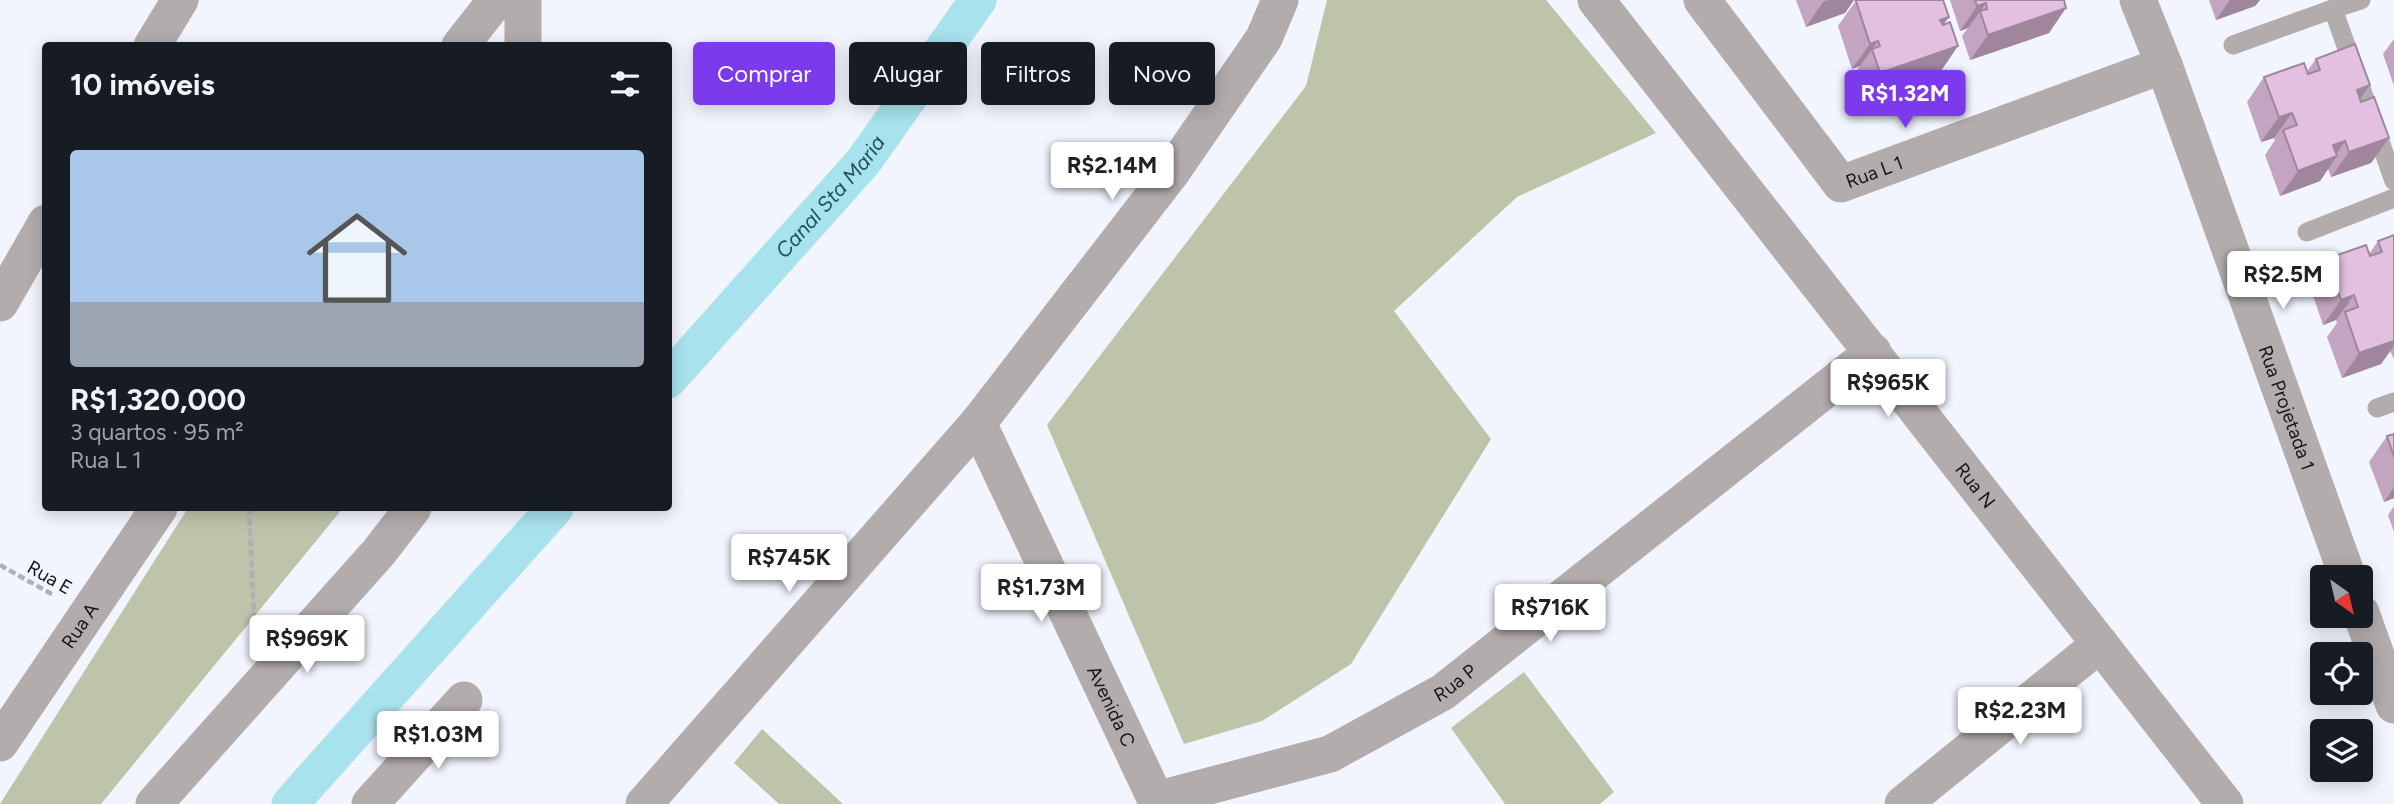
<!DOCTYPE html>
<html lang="pt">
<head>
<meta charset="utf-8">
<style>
  body { margin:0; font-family:Figtree,sans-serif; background:#242831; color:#f1f3f6; height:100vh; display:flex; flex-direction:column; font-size:26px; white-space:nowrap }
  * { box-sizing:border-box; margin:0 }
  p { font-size:23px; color:#9ea1a6 }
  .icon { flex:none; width:38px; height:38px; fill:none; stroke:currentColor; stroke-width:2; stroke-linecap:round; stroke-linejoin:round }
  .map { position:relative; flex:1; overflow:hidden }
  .side { position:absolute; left:42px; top:42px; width:630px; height:469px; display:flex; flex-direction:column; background:#171b24; border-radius:7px; box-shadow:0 4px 18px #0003 }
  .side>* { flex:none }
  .hud { position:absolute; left:693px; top:42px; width:665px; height:63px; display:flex; gap:14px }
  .needle { width:46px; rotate:146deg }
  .buttons { position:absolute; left:2310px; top:565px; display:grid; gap:14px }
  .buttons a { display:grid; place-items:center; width:63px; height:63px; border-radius:7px; background:#171b24; box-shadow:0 4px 18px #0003; font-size:35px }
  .price { position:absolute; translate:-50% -60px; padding:0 16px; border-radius:7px; background:#fff; color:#222; font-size:23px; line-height:46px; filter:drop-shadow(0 2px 4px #0008) }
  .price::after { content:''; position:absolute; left:50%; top:42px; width:21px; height:16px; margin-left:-10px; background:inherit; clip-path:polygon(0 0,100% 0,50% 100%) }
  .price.current { background:#7c3aed; color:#fff }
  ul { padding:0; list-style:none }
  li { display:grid; align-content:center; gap:14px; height:371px; padding:0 28px }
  li span { display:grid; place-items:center; height:217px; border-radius:7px; color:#555 }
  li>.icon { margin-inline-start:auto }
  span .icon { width:126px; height:126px; fill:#fffc; stroke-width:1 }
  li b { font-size:30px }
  h2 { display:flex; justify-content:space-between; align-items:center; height:84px; padding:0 28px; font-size:30px }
  .chip { padding:0 24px; border-radius:7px; background:#171b24; box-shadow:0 4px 18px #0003; font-size:24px; line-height:63px }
  .chip.current { background:#7c3aed; color:#fff }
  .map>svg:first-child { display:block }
</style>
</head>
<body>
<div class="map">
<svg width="2394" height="804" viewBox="0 0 2394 804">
  <rect width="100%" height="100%" fill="#f2f4fe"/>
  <g fill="#bec4aa">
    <path d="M1327 0H1546L1656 133 1517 197 1394 311 1491 439 1351 664 1262 721 1184 744 1047 425 1306 86Z"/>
    <path d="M188 508H343L101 804H0Z"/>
    <path d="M1524 672 1614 792 1600 804H1505L1451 728Z"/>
    <path d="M762 729 843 804H779L734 763Z"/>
  </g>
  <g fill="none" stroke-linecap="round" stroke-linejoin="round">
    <g stroke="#a8e2ec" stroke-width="37">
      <path id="s1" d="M668 380 863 162 978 0"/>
      <path d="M290 804 555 508"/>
    </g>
    <g stroke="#aeafb8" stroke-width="4.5" stroke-dasharray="7 3.5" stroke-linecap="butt">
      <path d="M249 508 255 636"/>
      <path d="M0 565 55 596"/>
    </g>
    <g stroke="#b2acac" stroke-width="19">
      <path d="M2333 9 2361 0"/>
      <path d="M2233 45 2333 9 2394 181"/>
      <path d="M2307 232 2394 198"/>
      <path d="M2377 408 2394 402"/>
    </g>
    <g stroke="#b2acac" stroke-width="37">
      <path d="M523 0V46"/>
      <path id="s2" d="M1596 0 2225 804"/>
      <path id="s3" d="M1702 0 1841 184 2164 65"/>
      <path id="s4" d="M2138 0 2164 65 2348 578"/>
      <path d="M152 46 180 0"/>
      <path d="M460 46 496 0"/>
      <path d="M0 303 46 223"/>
      <path id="s5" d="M978 423 1156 800"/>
      <path d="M2361 613 2394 705"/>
      <path id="s6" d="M0 743 159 508"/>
      <path id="s7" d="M1156 800 1330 754 1443 692 1873 352"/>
      <path d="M154 804 379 552 413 508"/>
      <path d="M370 804 464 700"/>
      <path d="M644 804 978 423 1171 173 1264 38 1280 0"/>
      <path d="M1903 804 2100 644"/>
    </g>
  </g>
  <g fill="#c3a4c1">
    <path d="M1796 0H1854L1845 13 1806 27Z"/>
    <path d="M1854 0H1943L1941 71 1862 98 1854 74 1860 66 1852 69 1838 26 1855 2Z"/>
    <path d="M1950 0H2064L2049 33 1970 60 1962 36 1968 28 1960 31Z"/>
    <path d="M2209 0H2260L2255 6 2216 20Z"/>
    <path d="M2394 39V86L2383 54Z"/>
    <path d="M2316 59 2370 85 2360 99 2361 102 2389 138 2371 163 2331 177 2328 169 2320 181 2280 196 2265 155 2275 140 2274 138 2261 142 2247 102 2264 77 2307 71Z"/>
    <path d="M2394 235V359L2390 351 2381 364 2342 378 2327 337 2337 323 2336 320 2323 325 2309 284 2326 259 2369 254 2378 241Z"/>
    <path d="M2394 434V498L2384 502 2369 462 2387 436Z"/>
    <path d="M2394 506V532L2388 515Z"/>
  </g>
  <g fill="#9f869d">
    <path d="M1828 0H1854L1845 13 1806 27 1823 2Z"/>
    <path d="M2230 0H2260L2255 6 2216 20Z"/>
    <path d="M1986 3 1968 28 1960 31 1977 6Z"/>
    <path d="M2066 8 2049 33 1970 60 1988 35Z"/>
    <path d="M1949 17 1931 42 1940 20Z"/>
    <path d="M1878 41 1860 66 1852 69 1870 44Z"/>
    <path d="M1958 46 1941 71 1862 98 1880 73Z"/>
    <path d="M2370 85 2352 110 2357 90Z"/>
    <path d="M2292 113 2274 138 2261 142 2279 117Z"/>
    <path d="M2389 138 2371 163 2331 177 2349 152Z"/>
    <path d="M2345 141 2334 158 2337 156 2320 181 2280 196 2298 171 2333 145Z"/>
    <path d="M2354 295 2336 320 2323 325 2341 300Z"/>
    <path d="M2394 329V346L2381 364 2342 378 2359 353Z"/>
    <path d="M2394 487V498L2384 502Z"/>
  </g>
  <g fill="#e3bfe0" stroke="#9f869d" stroke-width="2">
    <path d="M1857 0H1943L1949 17 1940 20 1943 25 1950 22 1958 46 1880 73 1872 49 1880 46 1878 41 1870 44 1856 1Z"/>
    <path d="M1975 0H2064L2066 8 1988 35 1980 11 1987 9 1986 3 1977 6Z"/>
    <path d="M2355 44 2370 85 2357 90 2361 102 2374 97 2389 138 2349 152 2345 141 2333 145 2337 156 2298 171 2283 130 2297 125 2292 113 2279 117 2264 77 2304 63 2308 74 2320 70 2316 59Z"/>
    <path d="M2394 235V341L2359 353 2345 312 2358 307 2354 295 2341 300 2326 259 2366 245 2370 256 2382 252 2378 241Z"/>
    <path d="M2394 434V457L2387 436Z"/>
  </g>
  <g text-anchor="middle" stroke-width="5" stroke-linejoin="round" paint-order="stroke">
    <g font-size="19" fill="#16161a" stroke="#f2f4fe">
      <text dy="7" stroke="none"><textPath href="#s3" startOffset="266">Rua L 1</textPath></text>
      <text dy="7" stroke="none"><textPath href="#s4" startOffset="434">Rua Projetada 1</textPath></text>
      <text dy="7" stroke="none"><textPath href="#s2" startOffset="616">Rua N</textPath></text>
      <text transform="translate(50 577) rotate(30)" y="7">Rua E</text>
      <text dy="7" stroke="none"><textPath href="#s6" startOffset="142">Rua A</textPath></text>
      <text dy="7" stroke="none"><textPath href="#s7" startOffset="324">Rua P</textPath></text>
      <text dy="7" stroke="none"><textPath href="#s5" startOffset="313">Avenida C</textPath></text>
    </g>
    <g font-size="21" font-style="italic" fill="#21525a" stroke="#f2f4fe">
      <text dy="7" stroke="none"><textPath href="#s1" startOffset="245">Canal Sta Maria</textPath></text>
    </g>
  </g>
</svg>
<div class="buttons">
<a><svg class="needle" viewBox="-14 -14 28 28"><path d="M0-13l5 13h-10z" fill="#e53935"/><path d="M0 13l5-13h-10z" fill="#9ea1a6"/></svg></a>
<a><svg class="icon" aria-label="locate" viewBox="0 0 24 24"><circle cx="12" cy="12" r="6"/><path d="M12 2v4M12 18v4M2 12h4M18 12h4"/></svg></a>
<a><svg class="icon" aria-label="layers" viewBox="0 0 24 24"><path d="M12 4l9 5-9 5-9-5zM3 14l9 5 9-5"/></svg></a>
</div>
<b class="price current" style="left:1905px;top:130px">R$1.32M</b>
<b class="price" style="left:1112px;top:202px">R$2.14M</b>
<b class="price" style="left:2283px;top:311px">R$2.5M</b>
<b class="price" style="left:1888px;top:419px">R$965K</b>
<b class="price" style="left:789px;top:594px">R$745K</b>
<b class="price" style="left:1041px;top:624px">R$1.73M</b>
<b class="price" style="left:1550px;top:644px">R$716K</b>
<b class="price" style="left:307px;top:675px">R$969K</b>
<b class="price" style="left:2020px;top:747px">R$2.23M</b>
<b class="price" style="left:438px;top:771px">R$1.03M</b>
<div class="hud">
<a class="chip current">Comprar</a>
<a class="chip">Alugar</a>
<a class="chip">Filtros</a>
<a class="chip">Novo</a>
</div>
<section class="side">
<h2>10 imóveis<svg class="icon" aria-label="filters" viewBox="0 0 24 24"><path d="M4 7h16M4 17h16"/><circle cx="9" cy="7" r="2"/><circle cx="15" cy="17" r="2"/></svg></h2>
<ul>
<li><span style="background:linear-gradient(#a9c7e8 70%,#9aa5b1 0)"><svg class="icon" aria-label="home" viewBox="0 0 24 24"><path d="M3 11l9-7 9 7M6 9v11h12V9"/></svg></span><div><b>R$1,320,000</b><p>3 quartos · 95 m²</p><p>Rua L 1</p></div></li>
</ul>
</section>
</div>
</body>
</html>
